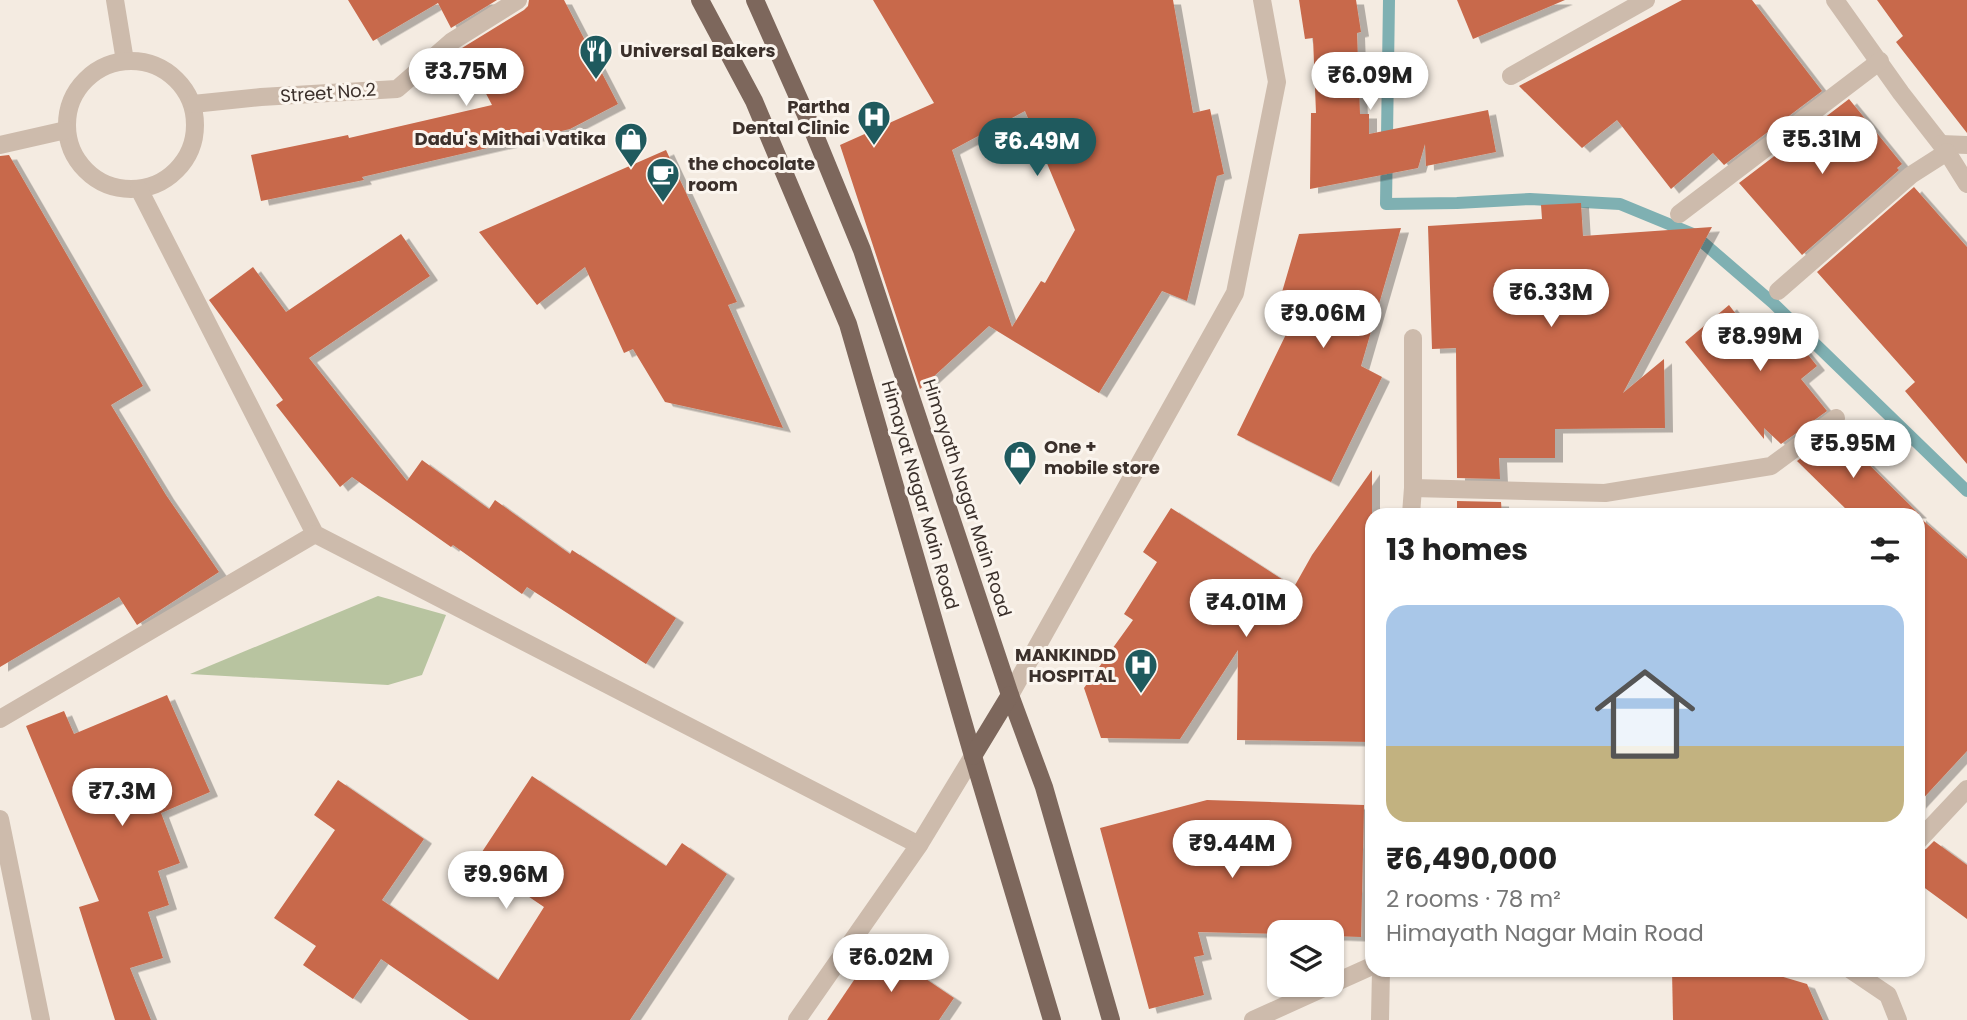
<!DOCTYPE html>
<html lang="en">
<head>
<meta charset="utf-8">
<style>
  body { margin:0; font-family:Poppins,sans-serif; background:#f6f6f6; color:#222; height:100vh; display:flex; flex-direction:column; font-size:26px; white-space:nowrap }
  * { box-sizing:border-box; margin:0 }
  p { font-size:23px; color:#767676 }
  .icon { flex:none; width:38px; height:38px; fill:none; stroke:currentColor; stroke-width:2; stroke-linecap:round; stroke-linejoin:round }
  .map { position:relative; flex:1; overflow:hidden }
  .drawer { position:absolute; left:1365px; top:508px; width:560px; height:469px; display:flex; flex-direction:column; background:#fff; border-radius:21px; box-shadow:0 2px 5px #0004 }
  .drawer>* { flex:none }
  .fabs { position:absolute; left:1267px; top:920px; display:grid; gap:14px }
  .fabs a { display:grid; place-items:center; width:77px; height:77px; border-radius:14px; background:#fff; box-shadow:0 2px 5px #0004; font-size:35px }
  .price { position:absolute; translate:-50% -60px; padding:0 16px; border-radius:24px; background:#fff; color:#222; font-size:23px; line-height:46px; filter:drop-shadow(0 2px 4px #0008) }
  .price::after { content:''; position:absolute; left:50%; top:42px; width:21px; height:16px; margin-left:-10px; background:inherit; clip-path:polygon(0 0,100% 0,50% 100%) }
  .price.active { background:#1f5a5e; color:#fff }
  ul { padding:0; list-style:none }
  li { display:grid; align-content:center; gap:14px; height:371px; padding:0 21px }
  li span { display:grid; place-items:center; height:217px; border-radius:21px; color:#555 }
  li>.icon { margin-inline-start:auto }
  span .icon { width:126px; height:126px; fill:#fffc; stroke-width:1 }
  li b { font-size:30px }
  h2 { display:flex; justify-content:space-between; align-items:center; height:84px; padding:0 21px; font-size:30px }
  .map>svg:first-child { display:block }
</style>
</head>
<body>
<div class="map">
<svg width="1967" height="1020" viewBox="0 0 1967 1020">
  <defs>
    <filter id="shadow"><feDropShadow dx="8" dy="4.5" stdDeviation="0" flood-color="#0004"/></filter>
  </defs>
  <rect width="100%" height="100%" fill="#f4ebe1"/>
  <path fill="#b8c4a0" d="M378 596 446 615 422 675 388 685 190 674Z"/>
  <g fill="none" stroke-linecap="round" stroke-linejoin="round">
    <path stroke="#7fb0b2" stroke-width="12" d="M1389 0 1386 204 1457 203 1530 199 1620 204 1693 234 1773 303 1967 491"/>
  </g>
  <g fill="#c8694b" fill-rule="evenodd" filter="url(#shadow)">
    <path d="M348 0H497L451 28 438 3 373 41Z"/>
    <path d="M529 0H564L618 104 570 129 362 177 364 180 261 201 251 155 348 135 349 138 492 105 462 48 524 10 528 6Z"/>
    <path d="M873 0H1173L1193 113 1210 109 1224 174 1217 176 1187 301 1162 291 1099 393 989 326 920 389 840 145 934 103ZM1025 111 1075 230 1045 283 1041 281 1012 327 952 150Z"/>
    <path d="M1299 0H1356L1361 32 1357 33 1360 114H1369V134L1488 110 1496 152 1426 166 1425 144 1418 168 1310 189 1311 113H1316L1313 38 1305 39Z"/>
    <path d="M1457 0H1565L1473 39Z"/>
    <path d="M1682 0H1752L1822 91 1724 165 1713 153 1671 189 1617 120 1582 148 1519 86Z"/>
    <path d="M1877 0H1967V133L1896 42 1903 36Z"/>
    <path d="M1849 99 1902 164 1897 168 1899 170 1802 255 1739 183Z"/>
    <path d="M666 150 737 302 728 305 783 428 665 402 633 349 624 353 585 267 537 305 479 232Z"/>
    <path d="M9 155 143 386 111 405 166 495 219 572 137 625 119 597 0 667V156Z"/>
    <path d="M1914 187 1967 247V464L1905 391 1915 382 1817 272Z"/>
    <path d="M1581 203 1583 236 1712 227 1623 393 1664 359 1665 428 1555 429V458H1499L1500 479 1457 478 1456 348 1432 349 1428 226 1542 219 1541 205Z"/>
    <path d="M1401 228 1361 366 1382 377 1331 482 1237 435 1292 322 1275 316 1299 234Z"/>
    <path d="M401 234 430 276 309 358 407 481 422 460 489 509 495 500 570 554 572 550 676 618 646 664 527 587 522 594 453 545 451 547 352 477 340 487 276 405 283 400 209 300 253 267 286 312Z"/>
    <path d="M1729 305 1753 336 1777 316 1817 366 1801 379 1827 411 1781 444 1764 428V439L1685 342Z"/>
    <path d="M1836 432 1919 514H1851L1797 461Z"/>
    <path d="M1372 470V742L1237 740 1238 650 1180 739 1101 738 1084 688 1133 620 1124 614 1157 562 1143 552 1171 508 1294 587 1312 555Z"/>
    <path d="M1457 501 1501 502 1502 514H1457Z"/>
    <path d="M1918 516 1967 559V751L1918 804Z"/>
    <path d="M167 695 210 792 161 813 180 863 158 871 169 905 148 912 163 958 130 968 151 1020H115L79 907 99 901 26 726 64 711 74 734Z"/>
    <path d="M532 776 666 866 682 843 727 874 630 1020H469L381 959 353 999 303 965 316 946 274 918 335 830 314 815 338 780 424 839 382 900 498 980 544 907 476 861Z"/>
    <path d="M1207 800 1364 805 1361 937 1332 936V933H1279V934L1198 932 1204 955 1194 957 1204 995 1149 1009 1100 828Z"/>
    <path d="M1934 841 1967 865V919L1918 883V852L1926 849Z"/>
    <path d="M877 946 954 998 939 1020H827Z"/>
    <path d="M1672 970H1760L1807 984 1823 1020H1673Z"/>
  </g>
  <g fill="none" stroke-linecap="round" stroke-linejoin="round">
    <g stroke="#cdbbac" stroke-width="18">
      <path d="M115 0 125 61"/>
      <path d="M1835 0 1901 93 1947 152 1967 184"/>
      <circle cx="131" cy="125" r="64"/>
      <path d="M1511 76 1646 0"/>
      <path d="M193 104 261 97 397 89 451 42 518 0"/>
      <path d="M1941 144 1967 145"/>
      <path d="M0 145 66 130"/>
      <path d="M139 189 315 534 919 845"/>
      <path d="M1679 214 1880 61"/>
      <path d="M1778 291 1911 175 1947 152"/>
      <path d="M1413 488 1605 493 1771 466 1836 418"/>
      <path d="M1411 514 1413 488V338"/>
      <path d="M1010 695 1235 293 1277 82 1262 0"/>
      <path d="M0 719 315 534"/>
      <path d="M0 819 41 1020"/>
      <path d="M1918 841 1967 789"/>
      <path d="M1851 970 1888 995 1898 1020"/>
      <path d="M1332 984 1372 966"/>
      <path d="M797 1020 919 845 973 756"/>
      <path d="M1253 1020 1330 985"/>
      <path d="M1380 1020 1381 970"/>
    </g>
    <g stroke="#7d675c" stroke-width="18">
      <path d="M700 0 754 101 848 324 973 756 1052 1020"/>
      <path d="M755 0 814 133 862 250 1010 695 1044 787 1111 1020"/>
      <path d="M973 756 1010 695"/>
    </g>
  </g>
  <defs>
    <symbol id="restaurant-pin" viewBox="-11 -11 22 30"><path d="M0 17L-7.5 6A9.5 9.5 0 1 1 7.5 6Z" fill="#1f5a5e" stroke="#fbf5ee"/><path d="M-5-6h1v4h1v-4h1v4h1v-4h1v5L-1.5 .5V6h-2V.5L-5-1ZM5-6V6H3V1.5H1.5Q1.5-4 5-6Z" fill="#fff"/></symbol>
    <symbol id="hospital-pin" viewBox="-11 -11 22 30"><path d="M0 17L-7.5 6A9.5 9.5 0 1 1 7.5 6Z" fill="#1f5a5e" stroke="#fbf5ee"/><path d="M-5-5h3v3.5h4V-5h3V5h-3V1.5h-4V5h-3Z" fill="#fff"/></symbol>
    <symbol id="shop-pin" viewBox="-11 -11 22 30"><path d="M0 17L-7.5 6A9.5 9.5 0 1 1 7.5 6Z" fill="#1f5a5e" stroke="#fbf5ee"/><path d="M-5-2.5h2.3a2.7 3.5 0 0 1 5.4 0H5L5.5 6h-11ZM-1.5-2.5h3a1.5 2.3 0 0 0-3 0Z" fill="#fff"/></symbol>
    <symbol id="cafe-pin" viewBox="-11 -11 22 30"><path d="M0 17L-7.5 6A9.5 9.5 0 1 1 7.5 6Z" fill="#1f5a5e" stroke="#fbf5ee"/><path d="M-5.5-4.5H6V0H3Q3 3.5 0 3.5H-2.5Q-5.5 3.5-5.5 0ZM3-3.2v2h1.7v-2ZM-6 4.5H4V6H-6Z" fill="#fff"/></symbol>
  </defs>
  <g fill-rule="evenodd">
    <use href="#restaurant-pin" x="577" y="32" width="38" height="52"/>
    <use href="#hospital-pin" x="855" y="98" width="38" height="52"/>
    <use href="#shop-pin" x="612" y="120" width="38" height="52"/>
    <use href="#cafe-pin" x="644" y="155" width="38" height="52"/>
    <use href="#shop-pin" x="1001" y="438" width="38" height="52"/>
    <use href="#hospital-pin" x="1122" y="646" width="38" height="52"/>
  </g>
  <g text-anchor="middle" stroke-width="6" stroke-linejoin="round" paint-order="stroke">
    <g font-size="18" font-weight="bold" fill="#3b302b" stroke="#fbf5ee" text-anchor="start">
      <text x="620" y="57">Universal Bakers</text>
      <text x="850" y="113" text-anchor="end">Partha<tspan x="850" dy="21">Dental Clinic</tspan></text>
      <text x="606" y="145" text-anchor="end">Dadu's Mithai Vatika</text>
      <text x="688" y="170">the chocolate<tspan x="688" dy="21">room</tspan></text>
      <text x="1044" y="453">One +<tspan x="1044" dy="21">mobile store</tspan></text>
      <text x="1116" y="661" text-anchor="end">MANKINDD<tspan x="1116" dy="21">HOSPITAL</tspan></text>
    </g>
    <g font-size="18" fill="#3b302b" stroke="#fbf5ee">
      <text transform="translate(328 93) rotate(-4)" y="6">Street No.2</text>
      <text transform="translate(920 495) rotate(74)" y="6">Himayat Nagar Main Road</text>
      <text transform="translate(967 498) rotate(72)" y="6">Himayath Nagar Main Road</text>
    </g>
  </g>
</svg>
<div class="fabs">
<a><svg class="icon" aria-label="layers" viewBox="0 0 24 24"><path d="M12 4l9 5-9 5-9-5zM3 14l9 5 9-5"/></svg></a>
</div>
<b class="price" style="left:466px;top:108px">₹3.75M</b>
<b class="price" style="left:1370px;top:112px">₹6.09M</b>
<b class="price" style="left:1822px;top:176px">₹5.31M</b>
<b class="price active" style="left:1037px;top:178px">₹6.49M</b>
<b class="price" style="left:1551px;top:329px">₹6.33M</b>
<b class="price" style="left:1323px;top:350px">₹9.06M</b>
<b class="price" style="left:1760px;top:373px">₹8.99M</b>
<b class="price" style="left:1853px;top:480px">₹5.95M</b>
<b class="price" style="left:1246px;top:639px">₹4.01M</b>
<b class="price" style="left:122px;top:828px">₹7.3M</b>
<b class="price" style="left:1232px;top:880px">₹9.44M</b>
<b class="price" style="left:506px;top:911px">₹9.96M</b>
<b class="price" style="left:891px;top:994px">₹6.02M</b>
<section class="drawer">
<h2>13 homes<svg class="icon" aria-label="filters" viewBox="0 0 24 24"><path d="M4 7h16M4 17h16"/><circle cx="9" cy="7" r="2"/><circle cx="15" cy="17" r="2"/></svg></h2>
<ul>
<li><span style="background:linear-gradient(#a9c7e8 65%,#c2b280 0)"><svg class="icon" aria-label="home" viewBox="0 0 24 24"><path d="M3 11l9-7 9 7M6 9v11h12V9"/></svg></span><div><b>₹6,490,000</b><p>2 rooms · 78 m²</p><p>Himayath Nagar Main Road</p></div></li>
</ul>
</section>
</div>
</body>
</html>
